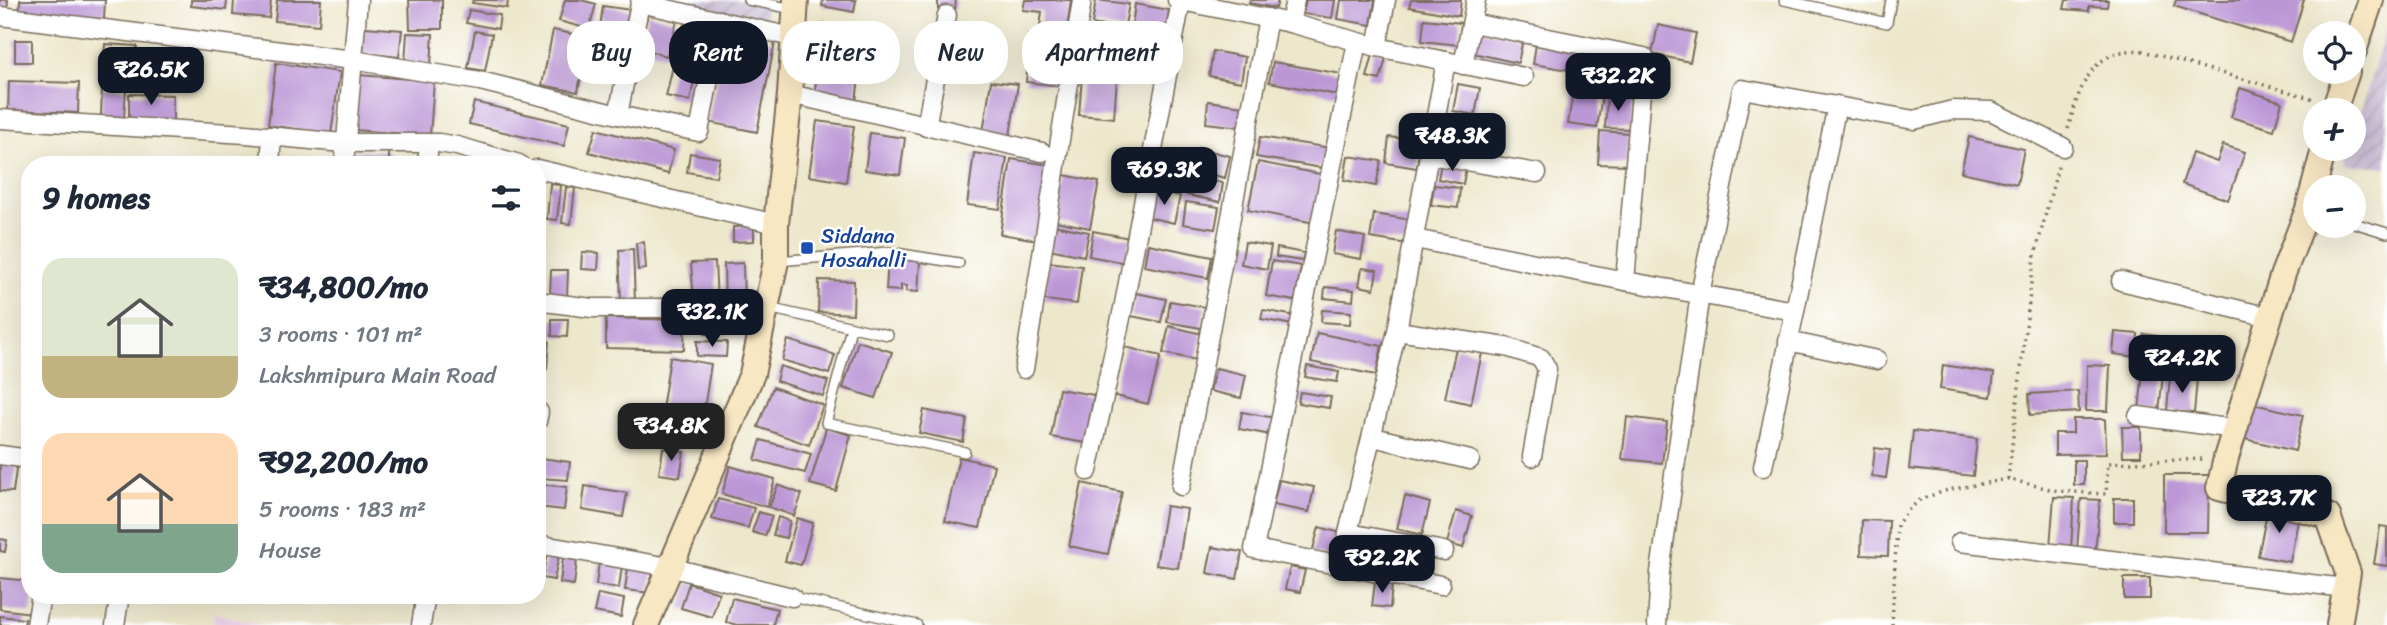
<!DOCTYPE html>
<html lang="en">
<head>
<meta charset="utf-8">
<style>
  body { margin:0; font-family:Sriracha,sans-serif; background:#f6f6f7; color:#1f2937; height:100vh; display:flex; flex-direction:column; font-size:26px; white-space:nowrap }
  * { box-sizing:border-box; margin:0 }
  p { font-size:23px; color:#747a83 }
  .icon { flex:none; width:38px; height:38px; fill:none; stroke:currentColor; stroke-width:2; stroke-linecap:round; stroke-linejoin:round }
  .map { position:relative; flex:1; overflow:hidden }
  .sheet { position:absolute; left:21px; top:156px; width:525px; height:448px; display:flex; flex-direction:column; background:#fff; border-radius:28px; box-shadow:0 7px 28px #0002 }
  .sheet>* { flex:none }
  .banner { position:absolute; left:567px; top:21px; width:665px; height:63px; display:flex; gap:14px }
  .tools { position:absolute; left:2303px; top:21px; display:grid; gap:14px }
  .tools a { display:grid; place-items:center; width:63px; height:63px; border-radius:50%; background:#fff; box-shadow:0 7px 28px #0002; font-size:35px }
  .price { position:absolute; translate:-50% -60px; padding:0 16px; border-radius:14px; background:#111827; color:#fff; font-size:23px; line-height:46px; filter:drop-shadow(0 2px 4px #0008) }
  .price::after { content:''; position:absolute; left:50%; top:42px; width:21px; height:16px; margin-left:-10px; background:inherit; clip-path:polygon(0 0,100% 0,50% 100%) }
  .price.current { background:#222; color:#fff }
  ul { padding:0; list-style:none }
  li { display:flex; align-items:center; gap:21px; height:175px; padding:0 21px }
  li span { display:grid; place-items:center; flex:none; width:196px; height:140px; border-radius:21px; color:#555 }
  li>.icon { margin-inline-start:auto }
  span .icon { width:84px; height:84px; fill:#fffc; stroke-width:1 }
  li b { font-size:30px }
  h2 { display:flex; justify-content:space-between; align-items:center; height:84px; padding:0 21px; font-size:30px }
  .chip { padding:0 24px; border-radius:28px; background:#fff; box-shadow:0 7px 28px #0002; font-size:24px; line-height:63px }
  .chip.current { background:#111827; color:#fff }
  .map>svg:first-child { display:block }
</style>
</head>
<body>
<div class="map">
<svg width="2387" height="625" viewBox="0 0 2387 625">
  <defs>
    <pattern id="industrial-furrows" width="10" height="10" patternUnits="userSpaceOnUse" patternTransform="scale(1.75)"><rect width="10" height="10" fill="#cbbfd5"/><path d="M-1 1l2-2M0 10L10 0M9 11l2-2" fill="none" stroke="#afa4b6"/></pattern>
  </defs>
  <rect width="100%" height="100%" fill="#fff"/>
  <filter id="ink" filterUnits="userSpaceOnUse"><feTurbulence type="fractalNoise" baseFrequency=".0143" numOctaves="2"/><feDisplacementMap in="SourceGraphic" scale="14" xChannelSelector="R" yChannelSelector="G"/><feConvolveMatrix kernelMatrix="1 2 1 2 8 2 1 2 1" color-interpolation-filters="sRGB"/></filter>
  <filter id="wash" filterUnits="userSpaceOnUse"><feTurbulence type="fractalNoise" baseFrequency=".00686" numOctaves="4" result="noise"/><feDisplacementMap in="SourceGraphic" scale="28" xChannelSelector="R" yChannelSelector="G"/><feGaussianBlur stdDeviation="1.57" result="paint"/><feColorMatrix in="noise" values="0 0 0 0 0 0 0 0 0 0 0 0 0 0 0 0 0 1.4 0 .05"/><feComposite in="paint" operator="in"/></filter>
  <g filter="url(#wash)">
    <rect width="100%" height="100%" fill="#ede7cb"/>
    <path fill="#ebd1eb" d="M214 613 261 625H214Z"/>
    <g fill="url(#industrial-furrows)">
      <path d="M658 0H767L764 23Z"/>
      <path d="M2387 26V167L2344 164 2349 149H2354V133Z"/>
    </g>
    <g id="blocks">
      <g fill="#bc97d6">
        <path d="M0 0H8L7 11H0Z"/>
        <path d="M20 0H105L104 20 19 16Z"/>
        <path d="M191 0H227L226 10 191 6Z"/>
        <path d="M234 0H271L269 18 233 15Z"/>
        <path d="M277 0H321L319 25 275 21Z"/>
        <path d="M409 0H442V29H410Z"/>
        <path d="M473 0H508L507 8 472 3Z"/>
        <path d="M565 0H581L596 4 589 29 559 21Z"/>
        <path d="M823 0H856L854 12 822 6Z"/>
        <path d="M938 0H956L955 10 938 9Z"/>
        <path d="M1025 0H1071L1066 36 1039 33 1042 12 1023 10Z"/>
        <path d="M1096 0 1129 4 1124 30 1092 24Z"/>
        <path d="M1250 0H1278L1276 8 1249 3Z"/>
        <path d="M1306 0H1335L1332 18 1303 14Z"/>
        <path d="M1341 0H1375L1371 25 1338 19Z"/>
        <path d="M1411 0H1461L1459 16 1409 7Z"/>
        <path d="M2066 0H2108L2107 7 2089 6V11L2064 9Z"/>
        <path d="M2176 0H2304L2291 42 2174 6Z"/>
        <path d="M1135 4 1169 10 1165 38 1131 32Z"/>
        <path d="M603 6 631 10 626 45 598 41Z"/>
        <path d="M469 10 500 15 498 29 466 23Z"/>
        <path d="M648 14 677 21 667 56 638 48Z"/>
        <path d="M1424 19 1461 23 1459 45 1422 41Z"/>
        <path d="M685 23 711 29 703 63 677 57Z"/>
        <path d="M823 24 865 29 856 102 814 97Z"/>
        <path d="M1658 25 1696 33 1690 62 1652 54Z"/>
        <path d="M365 27 402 30 399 57 363 53Z"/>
        <path d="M1089 29 1122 32 1119 70 1086 67Z"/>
        <path d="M1478 29 1523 39 1518 63 1473 53Z"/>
        <path d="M553 30 588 37 578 92 542 85Z"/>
        <path d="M475 31 492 34 485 71 468 68Z"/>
        <path d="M407 33 433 34 431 65 405 63Z"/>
        <path d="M726 33 775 42 757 132 708 122Z"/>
        <path d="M1028 35 1065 39 1064 49 1027 46Z"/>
        <rect x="15" y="40" width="17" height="22"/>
        <path d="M105 44 137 46 136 75 103 74Z"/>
        <path d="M1536 44 1584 52 1581 72 1533 64Z"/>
        <path d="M593 49 617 53 613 75 589 72Z"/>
        <path d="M1027 50 1064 55 1063 63 1026 57Z"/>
        <path d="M1213 51 1245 57 1241 82 1209 76Z"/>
        <path d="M1374 51 1387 54 1380 80 1367 77Z"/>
        <path d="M1028 62 1060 66 1058 86 1026 82Z"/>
        <path d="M1273 62 1342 74 1338 95 1269 82Z"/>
        <path d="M276 63 340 72 331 134 268 125Z"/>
        <path d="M673 66 696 71 690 101 666 96Z"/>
        <path d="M359 75 434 81 430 136 354 130Z"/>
        <path d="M1082 76 1117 78 1114 118 1079 115Z"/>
        <path d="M9 81 79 83 78 113 8 110Z"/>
        <path d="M991 81 1018 84 1010 136 983 132Z"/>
        <path d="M1458 84 1480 88 1475 115 1453 111Z"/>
        <path d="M102 88 126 90 124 117 101 116Z"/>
        <path d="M2240 88 2282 102 2274 130 2231 117Z"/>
        <path d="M1573 91 1602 95 1597 128 1568 124Z"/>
        <path d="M129 94 173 95V121L129 120Z"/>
        <path d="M1607 97 1632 98 1630 129 1605 128Z"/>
        <path d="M1208 101 1243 106 1241 127 1206 123Z"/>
        <path d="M474 102 569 124 564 146 469 124Z"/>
        <path d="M1445 116 1495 122 1491 156 1441 150Z"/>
        <path d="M817 121 854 126 846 182 809 176Z"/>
        <path d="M596 129 674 150 668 174 589 152Z"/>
        <path d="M1600 131 1629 133 1627 165 1598 164Z"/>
        <path d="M870 133 905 138 900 175 865 170Z"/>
        <path d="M1260 137 1331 148 1328 169 1256 157Z"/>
        <path d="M1389 137 1421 141 1417 168 1386 163Z"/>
        <path d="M1969 137 2024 149 2017 184 1961 172Z"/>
        <path d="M2223 145 2245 152 2228 200 2182 184 2192 153 2217 162Z"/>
        <path d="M1198 148 1230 156 1225 178 1193 170Z"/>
        <rect x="353" y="151" width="36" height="13"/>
        <path d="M690 153 720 158 716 177 687 172Z"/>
        <path d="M974 153 1007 158 1000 209 967 205Z"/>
        <path d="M1348 156 1381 161 1376 186 1344 180Z"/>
        <path d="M1011 159 1049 165 1038 240 1000 234Z"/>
        <path d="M1258 162 1325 175 1315 223 1248 210Z"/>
        <path d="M1441 163 1466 167 1463 184 1438 179Z"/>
        <path d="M1064 175 1099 182 1090 228 1056 221Z"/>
        <path d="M1191 176 1223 183 1220 202 1187 195Z"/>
        <path d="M550 184 561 185 557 220 547 219Z"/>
        <path d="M1434 185 1460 188 1458 208 1431 205Z"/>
        <path d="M566 187 575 188 571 224 562 223Z"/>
        <path d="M1153 191 1180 196 1174 223 1148 217Z"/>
        <path d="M1186 202 1219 207 1215 229 1183 224Z"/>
        <path d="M1374 214 1412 220 1408 244 1370 238Z"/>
        <path d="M1053 225 1089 232 1084 256 1049 249Z"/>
        <path d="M754 226V241L733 242V227Z"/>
        <path d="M1093 231 1130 238 1126 263 1089 256Z"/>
        <path d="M1336 231 1365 237 1361 259 1332 254Z"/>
        <path d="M644 242 646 269 638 270 636 243Z"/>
        <path d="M1245 242 1271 246 1267 269 1241 264Z"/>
        <path d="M1148 244 1212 257 1208 278 1144 266Z"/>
        <path d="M1277 248 1304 253 1302 261 1276 257Z"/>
        <path d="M633 249 635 302H621L619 250Z"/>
        <path d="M582 252 599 253 598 270 581 269Z"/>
        <path d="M888 259 920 261 918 292 906 291 907 286 901 285V291L886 290Z"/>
        <path d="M1272 261 1301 266 1295 301 1266 296Z"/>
        <path d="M715 262 717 301 694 303 691 263Z"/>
        <path d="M1048 262 1082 266 1077 304 1044 300Z"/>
        <path d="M743 263 744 304H725L724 264Z"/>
        <path d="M537 268H543L542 291H537Z"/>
        <path d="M1362 268 1377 270 1374 289 1359 286Z"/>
        <path d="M551 270H568L567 297 550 296Z"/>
        <path d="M819 280 854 281 853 314 818 312Z"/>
        <path d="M1325 287 1354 290 1353 301 1324 298Z"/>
        <path d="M1136 293 1166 299 1161 322 1131 316Z"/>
        <path d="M1170 301 1205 307 1201 328 1167 322Z"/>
        <path d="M1263 310 1295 316 1293 325 1261 319Z"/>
        <path d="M1322 310 1351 312 1350 324 1321 322Z"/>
        <path d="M606 318 685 320 684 350 606 348Z"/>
        <path d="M735 318 736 333 705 334 704 320Z"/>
        <path d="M552 319H568L567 337 552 336Z"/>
        <path d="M1169 326 1202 334 1196 360 1163 353Z"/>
        <path d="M2115 332 2138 334 2136 357 2113 354Z"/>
        <path d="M1317 333 1382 346 1376 375 1311 362Z"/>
        <path d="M2144 334 2166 337 2163 358 2142 355Z"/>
        <path d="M537 340 549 341 547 369 537 368Z"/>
        <path d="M788 340 835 355 829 374 782 360Z"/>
        <path d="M697 341 727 342 726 357 697 356Z"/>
        <path d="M858 341 892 352 876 398 843 388Z"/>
        <path d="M1125 347 1161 356 1148 404 1112 395Z"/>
        <path d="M1456 348 1482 353 1471 404 1445 398Z"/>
        <path d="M670 357 711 364 701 429 660 423Z"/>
        <path d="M2144 362 2164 365 2159 412 2139 410Z"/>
        <path d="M1943 365 1994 373 1991 397 1940 389Z"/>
        <path d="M2087 365 2110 366 2108 411H2086Z"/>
        <path d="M780 366 828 381 823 396 776 381Z"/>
        <path d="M1307 366 1339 372 1337 382 1305 377Z"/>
        <path d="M1216 368 1246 375 1241 398 1210 391Z"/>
        <path d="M2170 377 2197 379 2194 413 2167 411Z"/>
        <path d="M773 387 823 405 809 445 758 427Z"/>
        <path d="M1059 389 1094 395 1085 443 1051 437Z"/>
        <path d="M2078 391 2079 412 2030 415 2029 394Z"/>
        <path d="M1300 392 1331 397 1329 408 1298 403Z"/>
        <path d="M2253 404 2303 415 2295 451 2245 439Z"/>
        <path d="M924 410 967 419 963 442 919 433Z"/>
        <path d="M1242 412 1275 418 1271 435 1239 429Z"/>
        <path d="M1627 417 1667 422 1662 463 1622 459Z"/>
        <path d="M2073 419H2105L2106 454 2055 455V433H2073Z"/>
        <path d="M2122 427H2141V456H2123Z"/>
        <path d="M826 428 851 435 836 491 810 484Z"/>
        <path d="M1913 431 1977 439 1973 476 1909 469Z"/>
        <path d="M761 440 811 454 805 473 755 460Z"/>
        <path d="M663 448 684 452 680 477 659 474Z"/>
        <path d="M1875 448 1890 450 1886 478 1872 476Z"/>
        <path d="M959 457 994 465 980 528 945 521Z"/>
        <path d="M541 458 570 462 568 480 539 478Z"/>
        <path d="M0 460 17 462 13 492 0 491Z"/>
        <rect x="2074" y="460" width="10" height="25"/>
        <path d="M730 466 775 479 767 507 722 494Z"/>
        <path d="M2164 475H2209L2208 532H2164Z"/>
        <path d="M1279 480 1314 487 1309 512 1273 505Z"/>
        <path d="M1082 483 1122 492 1108 554 1069 546Z"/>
        <path d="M537 484 567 487 564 510 537 507Z"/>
        <path d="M778 485 802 494 794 516 769 507Z"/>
        <path d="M585 486 627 493 623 517 582 510Z"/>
        <path d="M1405 496 1430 503 1422 535 1397 529Z"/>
        <path d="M2054 497 2074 498 2071 549 2050 547Z"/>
        <rect x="2114" y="498" width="19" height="24"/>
        <path d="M718 499 754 508 748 528 712 519Z"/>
        <path d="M2081 499 2100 500 2095 552 2077 550Z"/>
        <path d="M1166 506 1187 509 1178 568 1156 565Z"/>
        <path d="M2268 508 2299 515 2290 562 2258 556Z"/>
        <path d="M1456 511 1472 516 1463 548 1447 543Z"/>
        <path d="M759 512 772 516 765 536 752 532Z"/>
        <path d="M778 517 790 521 786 538 773 535Z"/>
        <path d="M797 518 813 523 801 565 785 561Z"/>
        <path d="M1862 520 1889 521 1888 556 1861 555Z"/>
        <path d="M2380 526 2387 527V566L2374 564Z"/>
        <path d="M1319 527 1341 533 1334 558 1312 553Z"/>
        <path d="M0 539 7 540 5 552 0 551Z"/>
        <path d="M1212 547 1242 552 1237 579 1207 573Z"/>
        <path d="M547 553 559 555 554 580 542 578Z"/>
        <path d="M563 558 577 560 574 585 560 583Z"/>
        <path d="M599 562 622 565 619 588 596 585Z"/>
        <path d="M1290 567 1305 570 1300 592 1285 589Z"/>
        <path d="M628 568 653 571 650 593 625 590Z"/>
        <path d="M0 578 30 581V595H33L31 613 0 609Z"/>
        <rect x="2124" y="578" width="26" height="21"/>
        <path d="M1375 582 1392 584 1390 608 1372 606Z"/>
        <path d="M689 583 719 593 712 617 681 608Z"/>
        <path d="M598 594 624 599 621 617 594 612Z"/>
        <path d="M395 595H417L416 600Z"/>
        <path d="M732 598 777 609 773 625H737L726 622Z"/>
        <path d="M0 616 25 619 24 625H0Z"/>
      </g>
    </g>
  </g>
  <g filter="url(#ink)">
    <use href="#blocks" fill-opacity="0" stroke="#796c5b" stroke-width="2"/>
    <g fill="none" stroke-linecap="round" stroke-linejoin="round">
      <defs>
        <g id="lane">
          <path d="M748 0 793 9"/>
          <path d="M1784 0 1887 23 1891 0"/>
          <path d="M2354 223 2387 233"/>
          <path d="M777 261 889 252 959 263"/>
          <path d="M768 308 888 335"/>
          <path d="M851 328 826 423 965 452"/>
          <path d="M792 597 917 625"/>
        </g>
        <g id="street">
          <path d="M1177 0 1290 23 1377 47 1524 77"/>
          <path d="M0 16 353 60 480 81 618 115 699 132 720 20"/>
          <path d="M1290 23 1295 0"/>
          <path d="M1472 23 1644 57 1625 281"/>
          <path d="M1357 42 1254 549 1441 585"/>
          <path d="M1377 47 1386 0"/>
          <path d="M1463 65 1476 0"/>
          <path d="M790 94 1042 152"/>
          <path d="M618 115 640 3 792 37"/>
          <path d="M0 119 246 134 343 143H439L457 146 519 164"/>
          <path d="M926 127 947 15"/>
          <path d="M1430 155 1537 173"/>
          <path d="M270 164 272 136"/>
          <path d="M344 164 358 0"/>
          <path d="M427 164 429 143"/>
          <path d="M537 169 776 224"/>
          <path d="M1415 239 1625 281 1795 311"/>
          <path d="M2121 281 2269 317"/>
          <path d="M537 301 592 308H766"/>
          <path d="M1397 331 1506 347 1541 358 1547 369 1532 457"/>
          <path d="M1788 341 1877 360"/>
          <path d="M1024 369 1082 0"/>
          <path d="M2138 416 2235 429"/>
          <path d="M537 422 539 412"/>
          <path d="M1373 437 1470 460"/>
          <path d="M0 455 30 459"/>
          <path d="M1763 467 1837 105"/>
          <path d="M1088 471 1124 304 1181 1"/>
          <path d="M1181 486 1268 18"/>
          <path d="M1349 533 1444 551"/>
          <path d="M1960 542 2345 588"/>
          <path d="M537 544 669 567 792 597"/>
          <path d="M1340 566 1397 331 1446 61"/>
          <path d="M36 625 41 595"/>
          <path d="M115 625 120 595"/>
          <path d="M421 625 426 595"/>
          <path d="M1657 625 1660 572 1700 294 1742 89 1914 120 1953 110 1991 111 2063 147"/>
        </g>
        <g id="secondary">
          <path d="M2354 51 2371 0"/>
          <path d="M2334 110 2347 72"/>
          <path d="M2324 149 2308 209 2283 274 2226 458 2219 488 2328 516 2348 573 2339 625"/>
          <path d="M646 625 752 374 776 261V224L790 94 796 0"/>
        </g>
      </defs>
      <use href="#lane" stroke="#796c5b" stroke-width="12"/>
      <use href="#street" stroke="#796c5b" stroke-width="21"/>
      <use href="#secondary" stroke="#796c5b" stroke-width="28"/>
      <g stroke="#796c5b" stroke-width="3.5" stroke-dasharray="2 5" stroke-linecap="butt">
        <path d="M2068 129C2079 88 2092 46 2143 51L2314 99"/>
        <path d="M2008 479 2034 259 2059 163"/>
        <path d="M1892 625 1897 525 1907 511 1921 499 1948 490 2008 479 2058 491 2106 494 2108 463 2204 459"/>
      </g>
      <use href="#lane" stroke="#fff" stroke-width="9"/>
      <use href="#street" stroke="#fff" stroke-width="18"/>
      <use href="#secondary" stroke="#f8e7c3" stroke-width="24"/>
    </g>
  </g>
  <rect fill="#1a4fb4" stroke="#fff" stroke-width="2.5" x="800" y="241" width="14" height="14" rx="3.5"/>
  <g text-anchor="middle" stroke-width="5" stroke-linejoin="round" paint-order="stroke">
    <g font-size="21" fill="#164399" stroke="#fff" text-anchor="start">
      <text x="821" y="243">Siddana<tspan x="821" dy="24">Hosahalli</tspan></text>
    </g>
  </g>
</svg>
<div class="tools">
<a><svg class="icon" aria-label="locate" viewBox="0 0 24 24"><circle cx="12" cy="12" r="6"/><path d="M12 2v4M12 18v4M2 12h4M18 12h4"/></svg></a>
<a>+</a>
<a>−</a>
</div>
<b class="price" style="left:151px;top:107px">₹26.5K</b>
<b class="price" style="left:1618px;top:113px">₹32.2K</b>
<b class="price" style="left:1452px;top:173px">₹48.3K</b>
<b class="price" style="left:1164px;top:207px">₹69.3K</b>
<b class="price" style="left:712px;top:349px">₹32.1K</b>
<b class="price" style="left:2182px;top:395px">₹24.2K</b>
<b class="price current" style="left:671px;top:463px">₹34.8K</b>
<b class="price" style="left:2279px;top:535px">₹23.7K</b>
<b class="price" style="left:1382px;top:595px">₹92.2K</b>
<div class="banner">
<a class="chip">Buy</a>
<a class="chip current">Rent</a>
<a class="chip">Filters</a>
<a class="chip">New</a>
<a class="chip">Apartment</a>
</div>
<section class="sheet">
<h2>9 homes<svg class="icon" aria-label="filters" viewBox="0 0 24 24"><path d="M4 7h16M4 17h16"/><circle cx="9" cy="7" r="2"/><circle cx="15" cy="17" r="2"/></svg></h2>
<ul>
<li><span style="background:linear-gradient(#dfe7d0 70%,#c2b280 0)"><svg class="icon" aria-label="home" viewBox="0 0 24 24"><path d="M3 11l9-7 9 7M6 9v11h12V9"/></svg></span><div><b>₹34,800/mo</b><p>3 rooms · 101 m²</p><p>Lakshmipura Main Road</p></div></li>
<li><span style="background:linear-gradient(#ffd9b3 65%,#7fa58c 0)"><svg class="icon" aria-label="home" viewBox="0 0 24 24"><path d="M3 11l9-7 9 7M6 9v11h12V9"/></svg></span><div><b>₹92,200/mo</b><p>5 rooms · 183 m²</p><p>House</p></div></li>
</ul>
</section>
</div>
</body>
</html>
